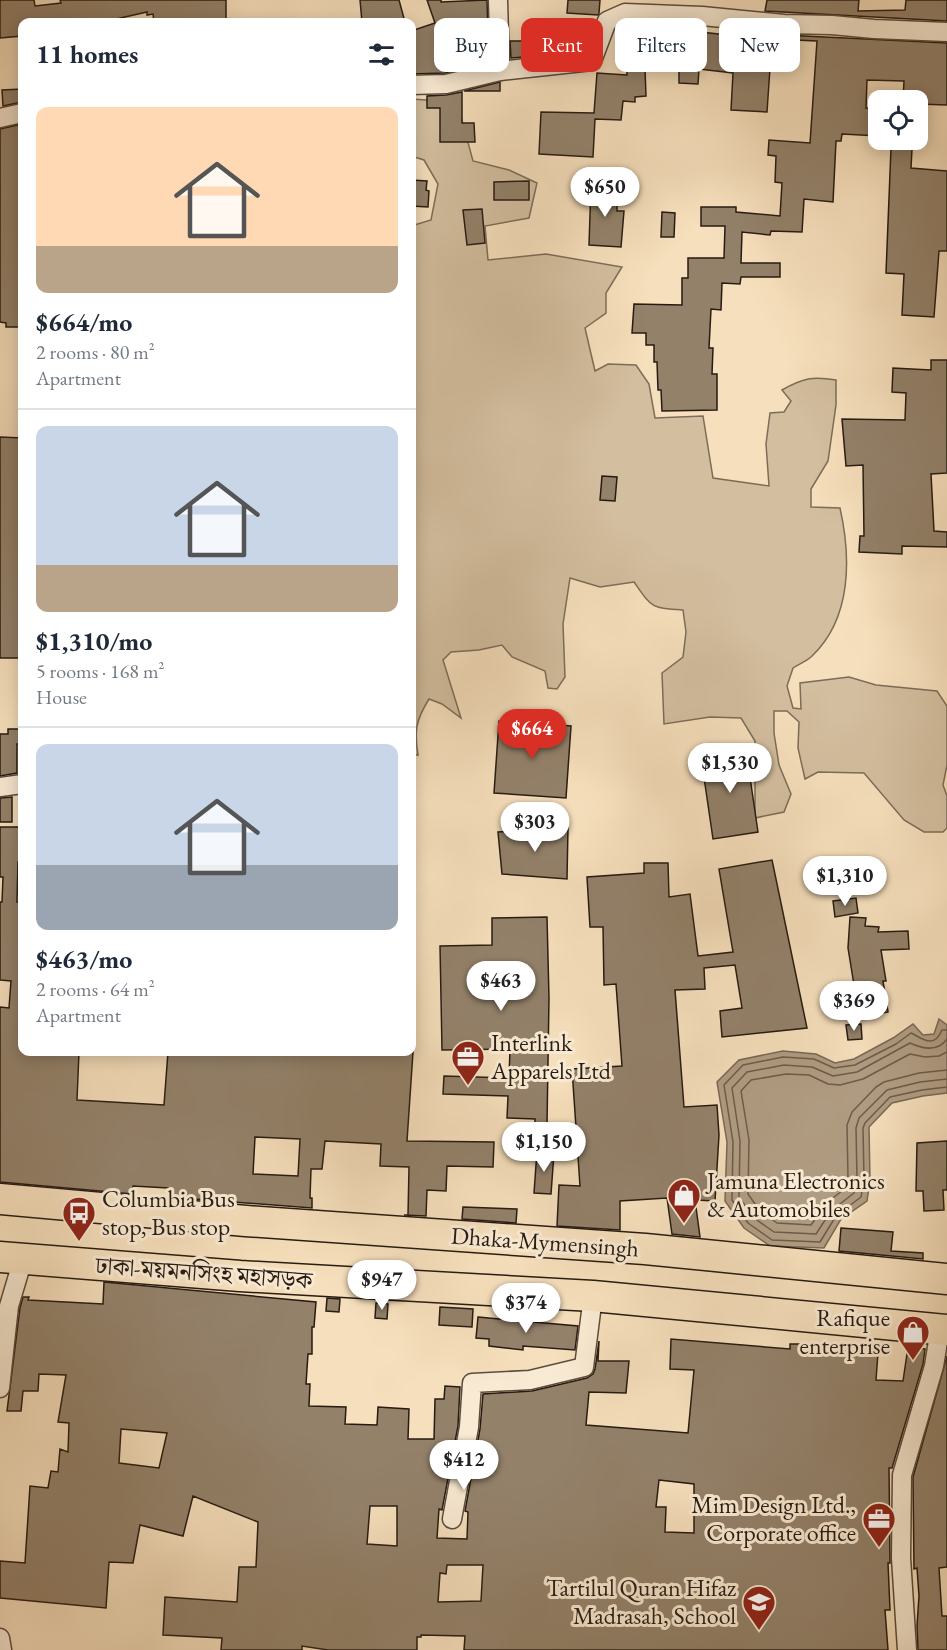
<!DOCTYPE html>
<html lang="en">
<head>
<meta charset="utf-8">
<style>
  body { margin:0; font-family:"EB Garamond","Noto Serif Bengali",serif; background:#f6f6f7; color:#1f2937; height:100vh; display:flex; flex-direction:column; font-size:22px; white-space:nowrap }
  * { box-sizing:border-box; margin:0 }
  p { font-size:20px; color:#747a83 }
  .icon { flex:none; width:33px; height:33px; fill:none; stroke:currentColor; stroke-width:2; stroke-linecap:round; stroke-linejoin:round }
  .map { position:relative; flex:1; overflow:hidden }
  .side { position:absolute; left:18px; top:18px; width:398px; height:1038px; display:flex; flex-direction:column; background:#fff; border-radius:12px; box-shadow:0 3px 15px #0003 }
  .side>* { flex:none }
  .top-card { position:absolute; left:434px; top:18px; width:423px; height:54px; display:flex; gap:12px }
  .fabs { position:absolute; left:868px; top:90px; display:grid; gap:12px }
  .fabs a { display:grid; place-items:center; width:60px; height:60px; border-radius:12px; background:#fff; box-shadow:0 3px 15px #0003; font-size:30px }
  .price { position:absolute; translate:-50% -51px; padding:0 14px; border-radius:21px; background:#fff; color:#222; font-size:20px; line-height:39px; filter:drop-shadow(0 2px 3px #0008) }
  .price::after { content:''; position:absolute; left:50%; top:36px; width:18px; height:14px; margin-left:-9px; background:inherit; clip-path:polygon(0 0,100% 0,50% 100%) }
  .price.on { background:#d93025; color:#fff }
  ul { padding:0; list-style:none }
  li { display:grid; align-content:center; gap:12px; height:318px; padding:0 18px }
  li+li { border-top:2px solid #e0e1e3 }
  li span { display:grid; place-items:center; height:186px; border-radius:12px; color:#555 }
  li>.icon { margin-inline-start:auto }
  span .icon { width:108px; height:108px; fill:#fffc; stroke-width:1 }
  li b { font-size:26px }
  h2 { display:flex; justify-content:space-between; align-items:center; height:72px; padding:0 18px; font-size:26px }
  .pill { padding:0 21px; border-radius:12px; background:#fff; box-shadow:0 3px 15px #0003; font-size:21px; line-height:54px }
  .pill.on { background:#d93025; color:#fff }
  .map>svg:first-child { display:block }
</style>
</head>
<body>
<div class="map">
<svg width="947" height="1650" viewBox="0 0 947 1650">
  <rect width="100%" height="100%" fill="#f6dfbc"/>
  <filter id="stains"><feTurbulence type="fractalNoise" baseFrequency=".00333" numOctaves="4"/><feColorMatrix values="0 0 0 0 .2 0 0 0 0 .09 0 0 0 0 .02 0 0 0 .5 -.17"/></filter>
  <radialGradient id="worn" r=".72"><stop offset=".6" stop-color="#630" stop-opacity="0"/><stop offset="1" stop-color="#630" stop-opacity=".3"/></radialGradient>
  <path fill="#d3be9f" stroke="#7d6c58" stroke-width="1.5" d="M411 99 457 102 473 161 509 170 537 183 529 218 485 226 488 260 546 254 622 267 606 293V313L585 328 595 371 608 364 636 365 649 384 655 418 703 416 713 478 769 486 766 444 770 413 784 412 791 401 782 390C803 378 813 376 836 380V405L828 461 811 489V507L840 508C851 557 852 618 812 656 807 661 799 664 793 668L787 686 793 708 801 709 800 683 849 677 876 685 937 691 947 706V765L943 785 947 796V828L943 832H924L904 820 864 773 818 772 805 779 798 748 799 722 787 711H774V733L779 765 791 794 784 812 755 818V741L741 718 710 717 664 724 662 673 683 657 686 632 683 610C651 608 652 608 634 582L600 587 570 578 563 624 565 677 557 689 548 688 545 671 512 657 502 645 479 650 451 652 443 660 461 718 442 704 429 699C416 720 414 730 418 755L411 754V226L431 220 438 184 424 160 411 156Z"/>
  <path fill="#b09c82" stroke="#796855" stroke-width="1.5" d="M939 1019 947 1025V1093L923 1096 892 1103 869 1127 870 1180 867 1201 841 1219 824 1248 770 1246 744 1228 725 1201 727 1142 717 1082 739 1060 783 1051 816 1054 835 1063 854 1059 893 1038 913 1024 923 1035 934 1034Z"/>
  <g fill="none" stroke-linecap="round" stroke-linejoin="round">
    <g stroke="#6c5c4a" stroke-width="1.5">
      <path d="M947 1030H942C934 1049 923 1039 911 1033L896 1044 855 1065 834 1068 814 1059 783 1057 743 1065 724 1085 733 1142 732 1200 748 1223 772 1240 820 1242 836 1216 861 1197 864 1179 863 1128 865 1123 890 1097 922 1090 947 1087"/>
      <path d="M947 1039C938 1052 923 1049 910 1043L857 1072 833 1076 812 1067 784 1065 747 1072 732 1088 740 1141 739 1197 754 1218 774 1232 816 1234 831 1211 854 1193 857 1178 856 1128 859 1118 887 1090 920 1082 947 1079"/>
      <path d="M947 1052 939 1056 925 1057 910 1054 863 1079 840 1085 828 1084 809 1075 786 1074 751 1080 741 1091 749 1140 748 1194 760 1211 777 1223 811 1225 826 1203 846 1188 848 1178 847 1125 852 1112 876 1087 884 1082 919 1073 947 1070"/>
    </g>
  </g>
  <g fill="#93816a" stroke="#271b12" stroke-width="1.5" fill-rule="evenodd">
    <path d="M0 0H34L35 6 61 3 60 0H226V22H154L153 14 147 15V12L103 22H22V36L0 38Z"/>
    <path d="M360 0H399L405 22H362Z"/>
    <path d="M427 0H441V2L487 0 489 62 445 73 411 74V31L435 23Z"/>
    <path d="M568 0H600L599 13 598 15 567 13Z"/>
    <path d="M767 0H859L858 11 905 10 906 0H947V21L765 11Z"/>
    <path d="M652 25 702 27 701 32 736 36V31L784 35 947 43V105L918 104V100H903L904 81 867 80 866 108 879 109V136L842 134 841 141H836L833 202 804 199 802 232 771 231 770 235 742 232 741 263H780V277H741L740 284 722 283 721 310 711 309 709 348H713L712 374H717V410L662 411 661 390H658L657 362H654V345H646V333H632L634 304 682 305V278H688V258H724L725 226H701V207H736V212L780 216 782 183 775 182 776 156 768 155 769 140 810 143 817 41 772 39 767 112 731 110 733 73 699 69 698 84 679 83V70L649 68Z"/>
    <path d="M510 41H524V57L511 58Z"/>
    <path d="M627 68 645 69 646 96 635 97V102L623 101 621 120 595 119 593 157 539 154 541 112 594 113 597 73 627 75Z"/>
    <path d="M500 82V91H464Z"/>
    <path d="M22 89V102L3 106 2 90Z"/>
    <path d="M462 92V123H474L475 142H440V108H427V96L446 95Z"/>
    <path d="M22 124V327H6V323L0 322V129Z"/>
    <path d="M891 148 912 149 911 168 947 171V251H939L934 317 902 315 904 274 886 273Z"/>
    <path d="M411 180 427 181 426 190 429 191 428 207 411 206Z"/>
    <path d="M529 181V200H494V182Z"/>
    <path d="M591 185 617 187V211H624L621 247 589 245Z"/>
    <path d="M482 209 485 243 467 245 463 210Z"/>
    <path d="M662 212 675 213 674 237H661Z"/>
    <path d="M931 360H947V473L931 474 934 531 947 532V547L902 546V554L859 552 860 536H864L863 465 846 466 842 419 905 420 906 393 892 392 893 368 931 370Z"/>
    <path d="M0 437 22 438V658H0Z"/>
    <path d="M602 476 617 477 615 501 600 500Z"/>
    <path d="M499 721 571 726 566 798 494 793Z"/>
    <path d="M8 729H22V744H17V773L0 776V734H8Z"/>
    <path d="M746 750 758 832 713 839 701 757Z"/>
    <path d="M12 797V822H0V798Z"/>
    <path d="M0 827H22V862H18L17 902H22V1052H79L77 1100 164 1105 168 1052H413L407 1141 494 1142 493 1167 447 1166 446 1191 427 1190 426 1216 404 1215H408L409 1167 380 1166 381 1144 325 1141 322 1169H311L310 1198H312V1208L168 1197V1188L133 1186V1194L0 1182V1007L9 1008 11 981 0 980V902H2L3 877H0ZM255 1137 300 1139 298 1176 253 1174Z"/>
    <path d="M568 828 567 879 502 874 498 832Z"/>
    <path d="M772 860 807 1028 722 1037 720 1011 742 1008 735 965 704 968 705 989 675 990 684 1107 717 1105 719 1135 715 1201 695 1200 700 1237 672 1234 667 1198 620 1201V1230L557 1226 559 1185 580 1186 572 1069 622 1066 616 984 604 985 603 927H590L587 877 644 873V863H668L669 897 690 894 698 956 733 952 719 869Z"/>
    <path d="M856 898 858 913 835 917 833 901Z"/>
    <path d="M547 917 549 998 547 1125H535V1119L507 1118 508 1096 443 1094 444 1076 509 1078 510 1049 442 1050 440 946 492 945V918Z"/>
    <path d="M850 917 866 918 865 926 879 927 878 932 908 931 909 949 881 950 886 981H883L888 1012 857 1018 852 992 855 991 848 948Z"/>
    <path d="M861 1024 862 1039 848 1040 846 1025Z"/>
    <path d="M947 1141V1190H943L944 1210 924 1211 923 1191H916L917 1143Z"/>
    <path d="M537 1151 554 1153 551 1194 534 1193Z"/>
    <path d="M463 1207 517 1209 516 1223 462 1219Z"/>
    <path d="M841 1228 893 1232 891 1251 923 1253V1259L839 1251Z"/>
    <path d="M104 1282 316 1302 314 1327H312V1354H308L306 1384H310L309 1406 346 1407 345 1424 377 1425 378 1407 409 1409 408 1439H434L435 1399H444L445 1386 460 1387 458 1426 442 1510 439 1509 437 1538 467 1539 468 1512 465 1511 480 1429 483 1394 532 1391 587 1378 593 1374 595 1369 599 1341 598 1361H629L626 1393 589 1392 586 1425 688 1433 694 1370 670 1369 671 1339 790 1349V1344H806L805 1348 878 1353 876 1380 903 1381 908 1347 925 1349 923 1364 892 1468H889L890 1563H888L890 1610H885L888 1650H464L465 1636 421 1635V1637H417V1650H328L302 1646V1650H221L222 1638 163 1635 165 1597 237 1602 239 1567H256L258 1522 193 1496 183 1536 140 1525 133 1563 109 1562 106 1608 0 1598V1561L25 1563 30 1486 48 1488 51 1471 58 1472 60 1449 68 1452 69 1423 58 1422 66 1375 39 1374 38 1391H23L21 1411H7L20 1308 23 1297H29L28 1300 103 1304ZM121 1429 167 1433 159 1468 119 1463ZM659 1480 694 1484V1533L665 1532 666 1507H656ZM370 1506H397V1546L367 1544ZM447 1565H483L481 1601 438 1602 440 1573 446 1574Z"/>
    <path d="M327 1298 340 1299 339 1312 326 1311Z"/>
    <path d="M376 1303 388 1304 387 1319 375 1318Z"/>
    <path d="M440 1307 473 1309 472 1327 439 1325Z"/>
    <path d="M478 1317 578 1326 575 1350 523 1346V1350L489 1346V1339L476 1338Z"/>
    <path d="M947 1356V1567L939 1568 942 1616H947V1650H918L917 1626 919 1596 917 1568 914 1569 913 1477Z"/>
  </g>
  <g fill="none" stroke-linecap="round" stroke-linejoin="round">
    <defs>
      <g id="minor">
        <path d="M498 0 500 71"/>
        <path d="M411 85 446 84 500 71 592 61 607 21 625 13 702 16 784 24 832 25 874 29 947 32"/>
        <path d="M0 118 22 113"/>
        <path d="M0 787 22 784"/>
        <path d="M0 1388 9 1306 23 1259"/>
        <path d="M452 1519 469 1427 472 1383 530 1380 584 1367 593 1296"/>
        <path d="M0 1638 2 1650"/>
        <path d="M907 1650 901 1558 902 1475 934 1366 940 1329"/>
      </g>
      <g id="trunk">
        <path d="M0 1199 246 1221 645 1249 947 1279"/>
        <path d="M0 1257 240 1276 593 1296 947 1330"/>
      </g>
    </defs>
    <use href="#minor" stroke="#5b4c3c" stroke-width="21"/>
    <use href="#trunk" stroke="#271b12" stroke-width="33"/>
    <use href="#minor" stroke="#f9ead3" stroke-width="18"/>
    <use href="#trunk" stroke="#f6dfbc" stroke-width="30"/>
  </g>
  <defs>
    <symbol id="office-pin" viewBox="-11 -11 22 30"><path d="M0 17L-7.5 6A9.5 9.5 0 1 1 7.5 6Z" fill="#8f2418" stroke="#f9ead3"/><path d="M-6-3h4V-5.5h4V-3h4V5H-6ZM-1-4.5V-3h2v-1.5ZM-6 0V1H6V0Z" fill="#fff"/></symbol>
    <symbol id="shop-pin" viewBox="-11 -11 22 30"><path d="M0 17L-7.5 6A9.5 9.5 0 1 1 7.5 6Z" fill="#8f2418" stroke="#f9ead3"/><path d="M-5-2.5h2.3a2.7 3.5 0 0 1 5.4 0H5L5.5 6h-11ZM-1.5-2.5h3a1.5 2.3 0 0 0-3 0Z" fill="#fff"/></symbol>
    <symbol id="bus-pin" viewBox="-11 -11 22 30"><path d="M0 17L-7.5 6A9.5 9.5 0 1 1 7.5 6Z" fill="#8f2418" stroke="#f9ead3"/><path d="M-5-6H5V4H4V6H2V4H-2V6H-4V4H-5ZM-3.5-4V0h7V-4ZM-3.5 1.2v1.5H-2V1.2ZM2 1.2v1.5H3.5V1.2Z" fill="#fff"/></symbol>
    <symbol id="school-pin" viewBox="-11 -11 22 30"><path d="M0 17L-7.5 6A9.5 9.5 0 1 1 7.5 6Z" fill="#8f2418" stroke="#f9ead3"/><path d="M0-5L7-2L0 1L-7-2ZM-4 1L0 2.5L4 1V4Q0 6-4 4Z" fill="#fff"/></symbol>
  </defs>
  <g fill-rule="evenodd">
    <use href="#office-pin" x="449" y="1038" width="38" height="52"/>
    <use href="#shop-pin" x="665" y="1176" width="38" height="52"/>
    <use href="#bus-pin" x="60" y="1194" width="38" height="52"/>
    <use href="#shop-pin" x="894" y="1313" width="38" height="52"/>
    <use href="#office-pin" x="860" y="1500" width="38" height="52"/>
    <use href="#school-pin" x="740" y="1583" width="38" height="52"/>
  </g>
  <g text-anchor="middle" stroke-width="6" stroke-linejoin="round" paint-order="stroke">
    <g font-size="24" fill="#271b12" stroke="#f9ead3" text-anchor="start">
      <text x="491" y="1051">Interlink<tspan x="491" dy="28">Apparels Ltd</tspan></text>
      <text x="707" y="1189">Jamuna Electronics<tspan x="707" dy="28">&amp; Automobiles</tspan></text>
      <text x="102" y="1207">Columbia Bus<tspan x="102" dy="28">stop, Bus stop</tspan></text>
      <text x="890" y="1326" text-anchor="end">Rafique<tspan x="890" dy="28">enterprise</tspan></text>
      <text x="856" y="1513" text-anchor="end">Mim Design Ltd.,<tspan x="856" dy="28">Corporate office</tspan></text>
      <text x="736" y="1596" text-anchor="end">Tartilul Quran Hifaz<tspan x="736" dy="28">Madrasah, School</tspan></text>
    </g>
    <g font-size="24" fill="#271b12" stroke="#f9ead3">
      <text transform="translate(545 1242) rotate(4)" y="8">Dhaka-Mymensingh</text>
      <text transform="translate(204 1273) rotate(4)" y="8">ঢাকা-ময়মনসিংহ মহাসড়ক</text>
    </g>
  </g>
  <rect width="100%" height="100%" filter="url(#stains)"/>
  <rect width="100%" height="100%" fill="url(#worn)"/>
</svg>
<div class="fabs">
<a><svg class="icon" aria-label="locate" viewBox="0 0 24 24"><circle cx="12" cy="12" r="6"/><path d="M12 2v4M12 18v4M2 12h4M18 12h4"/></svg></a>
</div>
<b class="price" style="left:605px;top:218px">$650</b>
<b class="price on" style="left:532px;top:760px">$664</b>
<b class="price" style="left:730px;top:794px">$1,530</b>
<b class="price" style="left:535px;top:853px">$303</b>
<b class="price" style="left:845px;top:907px">$1,310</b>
<b class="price" style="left:501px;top:1012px">$463</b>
<b class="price" style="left:854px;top:1032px">$369</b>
<b class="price" style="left:544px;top:1173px">$1,150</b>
<b class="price" style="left:382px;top:1311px">$947</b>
<b class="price" style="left:526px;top:1334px">$374</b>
<b class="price" style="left:464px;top:1491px">$412</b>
<div class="top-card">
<a class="pill">Buy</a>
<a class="pill on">Rent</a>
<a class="pill">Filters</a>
<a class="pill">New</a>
</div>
<section class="side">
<h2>11 homes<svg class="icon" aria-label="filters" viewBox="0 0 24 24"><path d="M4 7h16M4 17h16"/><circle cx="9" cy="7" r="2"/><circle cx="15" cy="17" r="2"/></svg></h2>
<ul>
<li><span style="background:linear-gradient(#ffd9b3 75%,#b9a48a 0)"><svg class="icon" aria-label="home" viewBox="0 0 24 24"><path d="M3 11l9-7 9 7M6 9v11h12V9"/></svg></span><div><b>$664/mo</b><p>2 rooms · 80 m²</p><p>Apartment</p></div></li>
<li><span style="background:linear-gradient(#c9d6e8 75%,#b9a48a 0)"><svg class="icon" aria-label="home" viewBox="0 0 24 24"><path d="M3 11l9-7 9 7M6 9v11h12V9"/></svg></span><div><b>$1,310/mo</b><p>5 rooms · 168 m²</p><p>House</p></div></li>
<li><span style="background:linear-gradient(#c9d6e8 65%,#9aa5b1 0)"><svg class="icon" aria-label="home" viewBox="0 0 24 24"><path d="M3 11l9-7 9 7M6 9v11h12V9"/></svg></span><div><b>$463/mo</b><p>2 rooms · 64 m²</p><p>Apartment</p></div></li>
</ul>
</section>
</div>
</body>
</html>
